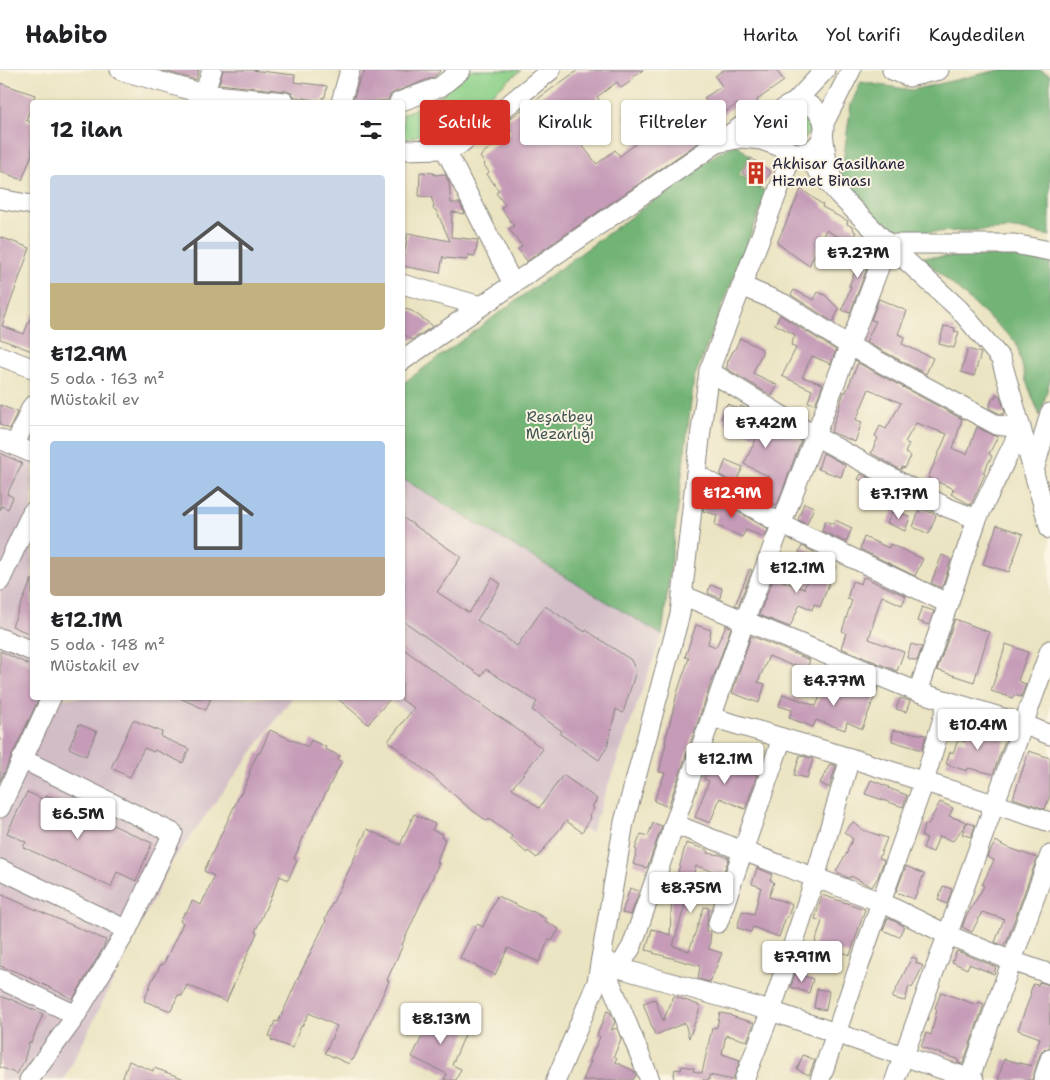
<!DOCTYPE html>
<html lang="tr">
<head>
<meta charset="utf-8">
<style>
  body { margin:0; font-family:"Shantell Sans",sans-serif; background:#f6f6f6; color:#202124; height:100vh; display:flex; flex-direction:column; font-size:19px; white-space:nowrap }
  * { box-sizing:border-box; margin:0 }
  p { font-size:16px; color:#757577 }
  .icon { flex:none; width:28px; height:28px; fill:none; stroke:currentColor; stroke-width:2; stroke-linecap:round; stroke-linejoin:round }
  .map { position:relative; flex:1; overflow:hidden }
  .drawer { position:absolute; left:30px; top:30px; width:375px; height:600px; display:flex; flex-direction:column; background:#fff; border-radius:5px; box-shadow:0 1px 4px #0004 }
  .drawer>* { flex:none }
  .hud { position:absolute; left:420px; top:30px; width:475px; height:45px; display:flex; gap:10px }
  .price { position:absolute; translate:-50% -42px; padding:0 11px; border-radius:5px; background:#fff; color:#222; font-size:16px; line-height:32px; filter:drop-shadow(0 1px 2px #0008) }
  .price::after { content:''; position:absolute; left:50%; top:30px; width:15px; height:11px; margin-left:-8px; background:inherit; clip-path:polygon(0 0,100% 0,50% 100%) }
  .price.on { background:#d93025; color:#fff }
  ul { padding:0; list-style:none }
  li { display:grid; align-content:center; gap:10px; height:265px; padding:0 20px }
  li+li { border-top:1px solid #e0e0e0 }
  li span { display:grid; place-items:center; height:155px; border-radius:5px; color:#555 }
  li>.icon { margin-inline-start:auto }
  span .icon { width:90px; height:90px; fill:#fffc; stroke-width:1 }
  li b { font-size:21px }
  h2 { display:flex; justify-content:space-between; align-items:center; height:60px; padding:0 20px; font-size:21px }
  .pill { padding:0 18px; border-radius:5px; background:#fff; box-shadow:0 1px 4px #0004; font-size:18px; line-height:45px }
  .pill.on { background:#d93025; color:#fff }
  header { display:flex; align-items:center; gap:30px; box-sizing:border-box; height:70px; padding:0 25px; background:#fff; border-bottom:1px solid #e0e0e0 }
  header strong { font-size:24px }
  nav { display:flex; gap:28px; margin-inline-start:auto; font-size:18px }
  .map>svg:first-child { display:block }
</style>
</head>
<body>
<header>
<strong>Habito</strong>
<nav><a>Harita</a><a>Yol tarifi</a><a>Kaydedilen</a></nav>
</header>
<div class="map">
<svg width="1050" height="1010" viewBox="0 0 1050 1010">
  <rect width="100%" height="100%" fill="#fcf5e5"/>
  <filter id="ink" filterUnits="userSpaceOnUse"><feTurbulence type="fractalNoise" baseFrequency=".02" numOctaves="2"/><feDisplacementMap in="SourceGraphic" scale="10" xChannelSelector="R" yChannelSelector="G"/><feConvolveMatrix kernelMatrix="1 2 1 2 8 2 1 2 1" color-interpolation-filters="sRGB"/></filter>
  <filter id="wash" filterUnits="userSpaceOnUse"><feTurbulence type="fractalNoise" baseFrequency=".0096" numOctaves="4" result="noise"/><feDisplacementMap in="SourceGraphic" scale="20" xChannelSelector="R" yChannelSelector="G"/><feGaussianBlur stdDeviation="1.12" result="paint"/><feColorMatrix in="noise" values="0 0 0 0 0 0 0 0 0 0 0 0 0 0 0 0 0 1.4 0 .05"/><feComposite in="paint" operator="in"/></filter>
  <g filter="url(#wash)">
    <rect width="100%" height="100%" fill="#ebe4c2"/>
    <g fill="#d2bdc7">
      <path d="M0 374 32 389V628H292L173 790 64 1010H0Z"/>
      <path d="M403 409 662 565 591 763 386 628H402Z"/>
    </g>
    <g fill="#8ed18a" stroke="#587a62">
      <path d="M471 0H521L458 51 405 70H403V44L434 31Z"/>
      <circle cx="799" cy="57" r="12"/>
    </g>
    <g fill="#72b376" stroke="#4a6a58">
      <path d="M999 0H1040L1050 5V166L1016 159 905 163 877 148 841 107 851 34 861 12 912 20Z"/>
      <path d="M736 74 750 86 739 104 767 123 694 308 662 565 403 409 402 314 718 83Z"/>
      <path d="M1009 186 1050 192V310L1040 346 1026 311 1016 272 922 187Z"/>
    </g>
    <g id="blocks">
      <g fill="#c59bb7">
        <path d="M161 0H199L196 10Z"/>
        <path d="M223 0H251L295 5 294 12 327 16 325 27H323V31L295 27 292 23 286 21 219 14Z"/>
        <path d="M366 0H441L434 7 395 22 391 24 388 30 367 32H358L353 31 359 11Z"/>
        <path d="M578 0H643L632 8 633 10 621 18 617 12 597 27 610 44 599 52 586 35 568 48 584 72 581 74 597 94 615 80 620 86 641 70 624 47 634 40 642 49 658 37 663 45 677 34 687 47 707 32 704 28 722 16 715 6 723 0H776L784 11 757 30 758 31 743 42 737 34 715 49 721 57 527 191 518 179 522 176 509 159 514 156 501 138 505 135 496 123 499 121 487 104 489 102 484 95 485 94 480 87 482 85V84L511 62 504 53 532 32V33Z"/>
        <path d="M0 13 35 25 26 50 32 53V84L22 110 0 101Z"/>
        <path d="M751 88 771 102 762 117 742 103Z"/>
        <path d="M420 102 434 103V105L445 104 449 113 451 133H460L465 144 452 142 451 167 478 170 475 186 468 185V190L444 188 443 186 440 203 402 196 408 163 450 171 436 140 433 139 434 135 431 127 419 126Z"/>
        <path d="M801 119 823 135 822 137 834 143V144L848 151 847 154 854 158 853 160 856 162 850 173 826 160 809 196 777 173Z"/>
        <path d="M0 167 30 178 2 256 24 264 32 243V281L0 269Z"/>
        <path d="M865 176 874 180 850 243 842 240 851 216H849Z"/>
        <path d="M794 220 814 230 818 222 825 225 839 239 833 252 791 225Z"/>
        <path d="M879 229 907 241 898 264 905 267 902 274 933 288 926 304 866 272 876 251 871 250Z"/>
        <path d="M402 238 412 241 433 256 412 270 402 263Z"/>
        <path d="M780 245 836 280 831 294 812 286 802 307 823 314 815 334 808 332 812 320 782 306 796 278 791 275 795 265 775 254Z"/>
        <path d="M944 256 955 258 954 261 959 262 954 278 939 274Z"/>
        <path d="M740 268 762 279V283L753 303 777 315 772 326 726 298 728 294 727 293 733 281H734Z"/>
        <path d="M968 279 981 283 974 306 961 302Z"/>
        <path d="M858 293 962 349 953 379 967 384 977 357 992 365 998 366 989 384 992 386 983 403 985 404 971 435 951 424 954 419 928 408 947 364 916 353 905 372 909 374 905 383 911 386 905 398 902 397 901 400 871 383 878 368 875 366 880 356 886 359 901 333 869 319 856 350 862 352 855 372 831 362 844 322H846Z"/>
        <path d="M996 324 1000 326 1005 342 1004 344H1000L989 338 993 327 995 328Z"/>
        <path d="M727 334 739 339 741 336 755 343 801 371 777 435 760 428 770 407 744 394 757 367 724 353 725 350 721 348Z"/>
        <path d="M0 335 17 342 10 359 0 355Z"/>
        <path d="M0 383 22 393 7 424 13 427 8 439 2 436 0 440Z"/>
        <path d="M823 383 845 395 841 407 818 399Z"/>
        <path d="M726 390 743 397 735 414 720 405Z"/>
        <path d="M861 404 892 420 890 425 858 409Z"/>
        <path d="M707 424 768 459 765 467 746 460 742 467 715 455 717 445 703 441Z"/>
        <path d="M804 433 814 437 807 454 798 450Z"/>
        <path d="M920 438 936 445 929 464 913 457Z"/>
        <path d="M894 439 910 447 905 461 887 453Z"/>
        <path d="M402 447 461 487 437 522 469 543 492 508 501 514 477 550 498 564 499 563 517 576 545 536 585 562 586 560 631 590 636 601 623 643 616 639 607 677 599 690 560 664 562 661 532 640 537 632 486 599 481 606 402 550Z"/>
        <path d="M835 450 852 458 846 472 822 461 825 451 834 454Z"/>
        <path d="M997 455 1023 464 1009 502 983 494Z"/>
        <path d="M864 467 889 478 890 474 923 489 915 506 860 479Z"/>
        <path d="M802 476 814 482 810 493 797 487Z"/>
        <path d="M942 485 951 489 942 518 931 513Z"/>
        <path d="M816 488 836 496 820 537 814 534 812 540 800 534 790 557 759 545 773 509H774L775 508 804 519Z"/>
        <path d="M750 499 752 500 738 536 735 535Z"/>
        <path d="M863 507 906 526 902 535 882 526 878 537 869 569 904 582 897 601 841 578 846 563 842 561 852 530 847 529 852 511 861 514Z"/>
        <path d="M32 509V565L12 556Z"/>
        <path d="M710 515 722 518 720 528 708 523Z"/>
        <path d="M922 537 934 541 929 555 917 551Z"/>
        <path d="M955 549 989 562 974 612 937 600Z"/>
        <path d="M696 555 711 560 708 574 716 577 726 555 731 557 714 606H713L706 628 668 737 654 731 665 703 659 702 666 673 665 672 678 620 689 588 685 587Z"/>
        <path d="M751 566 810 590 807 598H802L794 594 793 596 769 586 758 612 765 614 759 633 732 623Z"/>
        <path d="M911 574 922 577 917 591 907 588Z"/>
        <path d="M1006 574 1028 582 1018 611 1026 614 1021 627 1014 625 1013 628 991 621Z"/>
        <path d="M402 578 490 641 509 653 543 679 512 718 539 738 563 705 597 729 592 737 594 738 589 746 591 748 582 762 566 751 537 788 528 781 527 783 510 769 512 766 489 749 487 751 468 737 437 710 388 671 414 638 402 630Z"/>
        <path d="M0 581 32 596V628H39L0 711Z"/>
        <path d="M863 613 878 618 862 659 847 652 845 660 816 650 813 657 789 648 792 640 779 636 783 624 816 636 825 614 859 623Z"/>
        <path d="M180 628H211L206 640Z"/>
        <path d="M337 628H391L368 654Z"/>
        <path d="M900 628 910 631 906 642 896 639Z"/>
        <path d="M133 650 162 662 161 667 189 679 183 693 155 680 154 682 144 678 130 707 111 698Z"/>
        <path d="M79 654 97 662 86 686 69 678Z"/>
        <path d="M979 655 1007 665 993 704 968 698 967 701 946 694 950 682 953 683 958 670 965 672 968 660 977 663Z"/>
        <path d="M270 660 308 677 311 670 326 677 325 679 340 686 338 690 342 691 302 770 294 789 297 791 288 810 280 806 255 862 257 863 226 932 187 915 182 926 178 925 171 941 144 931 154 906H155L161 894 163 895 183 853 180 851 185 842H187L192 831 201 835 205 826H206L214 806 204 801 240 724H241L250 704 249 703 253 693 258 683H260Z"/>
        <path d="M893 660 926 665 922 680 892 671Z"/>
        <path d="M715 678 730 684 727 692 757 705 745 739 720 728 710 753 695 747 709 711 704 709Z"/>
        <path d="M1029 681 1050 688V725L1045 739 1013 728Z"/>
        <path d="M800 685 813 689 807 708 794 705Z"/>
        <path d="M830 694 836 696 829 718 820 713Z"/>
        <path d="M871 710 889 717 888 718 907 725 903 737 865 724Z"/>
        <path d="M27 722 45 730 47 725 152 773 136 811 117 802 111 817 23 777 26 772 7 763Z"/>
        <path d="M940 732 953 738 949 746 975 755 971 767 962 764 967 752 953 771 939 766 933 782 923 778 927 768 921 766 925 754 928 755Z"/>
        <path d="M414 744 435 754 432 760 442 764 441 767 445 769 437 792 439 793 402 875H403L387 910 389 911 353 990 351 989 349 994 325 983 337 956 309 943 302 956H301L292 978 271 970 272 967 269 966 275 951 278 952 287 933 298 908 326 851 325 850 330 838 349 800 367 759 400 775Z"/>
        <path d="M853 752 863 760 887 768 879 788 884 790 878 807 872 817 851 806 850 808H848L836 801 848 781 847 780 853 769 844 762Z"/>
        <path d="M653 753 662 756 647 798 633 794 637 780 635 779 641 764 648 766Z"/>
        <path d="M996 771 1004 776 1037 788 1006 873 1005 872 1004 876 995 872 1004 849 982 842 972 862 962 857 966 847 984 816 982 815 994 790 987 787Z"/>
        <path d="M686 773 708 780 707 783 721 785 729 788 717 820 711 818 716 802 696 796 673 876 689 881 704 837 709 838 706 861 711 862 709 879 722 883 710 912 698 909 700 896 653 883 654 882 646 880 652 859 670 865 672 824Z"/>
        <path d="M906 796 924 804 914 829 896 822Z"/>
        <path d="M757 798 772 804 770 810 774 812 769 827 792 834 788 847H786L779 867 753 857 751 862 737 858 742 841 754 844 761 817 752 814Z"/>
        <path d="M943 816 952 819 947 834 938 830Z"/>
        <path d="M630 818 639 821 631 845 622 843Z"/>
        <path d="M0 824 106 870 103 878 73 929 22 904 0 896Z"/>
        <path d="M822 825 865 839 850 885 827 877 824 887 812 883 822 851 815 849Z"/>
        <path d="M497 826 531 842 532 841 546 849 545 851 559 859 552 871 549 869 539 892 508 878 495 905 460 888 477 854 483 857Z"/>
        <path d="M888 848 904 856 899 867 883 860Z"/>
        <path d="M957 881 996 897 994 904 969 894 967 899 952 892Z"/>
        <path d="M912 887 917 889 916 893 923 896 912 918 909 916 905 931 892 928Z"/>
        <path d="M795 903 813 909 809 923 791 917Z"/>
        <path d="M1039 912 1050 915V978L1043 980 1040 985 1032 1010H998L1004 989 1031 996 1040 968 1018 960 1031 924 1030 923 1033 914 1038 915Z"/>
        <path d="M817 919 829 921 826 940 814 938Z"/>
        <path d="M941 922 977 935 979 932 984 934 963 994 958 993 959 991 957 990V989L921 977 926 963 931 965 937 939 935 938Z"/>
        <path d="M0 926 10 930V929L43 944 31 973 29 972 24 991 17 1004 0 997Z"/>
        <path d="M674 926 701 936 689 968 685 953 655 965 643 933 655 929 663 951Z"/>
        <path d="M607 941 610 942 615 952 611 960 617 958 621 969 614 986 617 988 615 992 634 1001 636 1005 633 1010H583L591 991H589L600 967 597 965Z"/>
        <path d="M434 942 468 958 452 995 461 999 456 1010H444L447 1004 412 987Z"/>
        <path d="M720 943 731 945V946L754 953 747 971 726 965 722 984 740 990 733 1010 709 1005V1010H673L675 999 681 1000 682 996 694 998 693 1001 702 1003 712 958 717 957Z"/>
        <path d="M803 985 815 990 809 1005 797 999Z"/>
        <path d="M129 991 153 1001 154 998 182 1008V1010H122Z"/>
      </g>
    </g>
  </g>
  <g filter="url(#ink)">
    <use href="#blocks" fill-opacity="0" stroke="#86837e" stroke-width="1"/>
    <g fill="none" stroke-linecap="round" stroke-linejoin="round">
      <defs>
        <g id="minor">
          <path d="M120 0 204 24 285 32"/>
          <path d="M892 0 909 7 939 0"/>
          <path d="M200 32 204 24 212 0"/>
          <path d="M341 32 350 0"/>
          <path d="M399 32 440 17 461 0"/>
          <circle cx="799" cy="58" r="25"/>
          <path d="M794 33 825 0"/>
          <path d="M824 53 851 0"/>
          <path d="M823 63 828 99 835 114"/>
          <path d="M722 72 741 68 761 70 784 78"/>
          <path d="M445 79 513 214"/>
          <path d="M402 80 445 79 459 75 551 0"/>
          <path d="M803 83 839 125 888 174 959 239 1001 289 1050 459"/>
          <path d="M0 129 32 135"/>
          <path d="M402 214 481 236"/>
          <path d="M742 216 784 234 850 276 997 355 1021 358 977 449 918 622"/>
          <path d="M0 286 32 298"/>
          <path d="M402 291 746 53 778 43"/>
          <path d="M709 301 815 366 946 437 977 449"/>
          <path d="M0 369 32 383"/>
          <path d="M15 375 32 336"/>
          <path d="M1034 401 1050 343"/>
          <path d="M696 404 781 454 949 534"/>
          <path d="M0 511 32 442"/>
          <path d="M682 525 918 622 1023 654 1050 665"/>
          <path d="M0 568 32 581"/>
          <path d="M711 647 850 688 1050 752"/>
          <path d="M22 689 173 763 127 860 73 950 29 1010"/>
          <path d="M0 738 51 628"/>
          <path d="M674 754 743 781 881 832 948 865 1012 891 1050 904"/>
          <path d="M0 799 127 860"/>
          <path d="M718 853 782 668"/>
          <path d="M601 889 650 1010"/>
          <path d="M609 892 619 898 771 941 974 1010"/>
          <path d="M619 898 632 876 745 550 888 174H1014L1050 181"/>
          <path d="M0 909 76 945"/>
          <path d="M556 1010 597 912 624 752 680 544 701 360 709 301 793 82"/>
          <path d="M744 1010 771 941 815 808 850 688"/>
          <path d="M820 1010 881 832 924 712 948 631"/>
          <path d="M895 1010 1050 580"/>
          <path d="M969 1010 1050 785"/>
          <path d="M1043 1010 1050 989"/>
        </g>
      </defs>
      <use href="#minor" stroke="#86837e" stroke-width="21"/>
      <use href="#minor" stroke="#fff" stroke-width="19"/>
    </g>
  </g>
  <defs>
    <symbol id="building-bare" viewBox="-9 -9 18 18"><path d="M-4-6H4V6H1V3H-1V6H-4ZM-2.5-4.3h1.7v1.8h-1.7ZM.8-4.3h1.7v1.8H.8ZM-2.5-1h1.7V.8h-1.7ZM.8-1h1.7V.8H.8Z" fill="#c8321e" stroke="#fcf5e5" stroke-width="2.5" paint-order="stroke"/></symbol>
  </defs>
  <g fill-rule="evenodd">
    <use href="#building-bare" x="740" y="87" width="32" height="32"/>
  </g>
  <g text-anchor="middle" stroke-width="4" stroke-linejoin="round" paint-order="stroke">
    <g font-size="15" fill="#22223b" stroke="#fcf5e5" text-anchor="start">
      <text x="772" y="99">Akhisar Gasilhane<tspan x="772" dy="17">Hizmet Binası</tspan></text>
    </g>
    <g font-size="15" fill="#425753" stroke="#fcf5e5">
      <text x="560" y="352">Reşatbey<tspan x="560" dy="17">Mezarlığı</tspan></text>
    </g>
  </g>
</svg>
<b class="price" style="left:858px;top:209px">₺7.27M</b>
<b class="price" style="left:766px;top:379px">₺7.42M</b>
<b class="price on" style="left:732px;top:449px">₺12.9M</b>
<b class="price" style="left:899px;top:450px">₺7.17M</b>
<b class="price" style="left:797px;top:524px">₺12.1M</b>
<b class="price" style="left:834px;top:637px">₺4.77M</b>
<b class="price" style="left:978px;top:681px">₺10.4M</b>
<b class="price" style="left:725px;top:715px">₺12.1M</b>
<b class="price" style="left:78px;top:770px">₺6.5M</b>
<b class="price" style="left:691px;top:844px">₺8.75M</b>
<b class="price" style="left:802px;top:913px">₺7.91M</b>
<b class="price" style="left:441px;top:975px">₺8.13M</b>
<div class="hud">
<a class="pill on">Satılık</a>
<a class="pill">Kiralık</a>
<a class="pill">Filtreler</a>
<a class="pill">Yeni</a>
</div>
<section class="drawer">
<h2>12 ilan<svg class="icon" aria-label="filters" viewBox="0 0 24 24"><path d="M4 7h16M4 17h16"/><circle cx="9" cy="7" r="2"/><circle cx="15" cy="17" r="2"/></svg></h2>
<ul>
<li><span style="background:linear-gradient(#c9d6e8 70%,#c2b280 0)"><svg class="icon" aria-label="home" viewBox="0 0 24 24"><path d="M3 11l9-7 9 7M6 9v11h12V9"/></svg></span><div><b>₺12.9M</b><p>5 oda · 163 m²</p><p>Müstakil ev</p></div></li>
<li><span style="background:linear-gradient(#a9c7e8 75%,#b9a48a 0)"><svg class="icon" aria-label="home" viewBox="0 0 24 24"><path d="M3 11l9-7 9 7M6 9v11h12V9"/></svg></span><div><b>₺12.1M</b><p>5 oda · 148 m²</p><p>Müstakil ev</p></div></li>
</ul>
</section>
</div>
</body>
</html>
